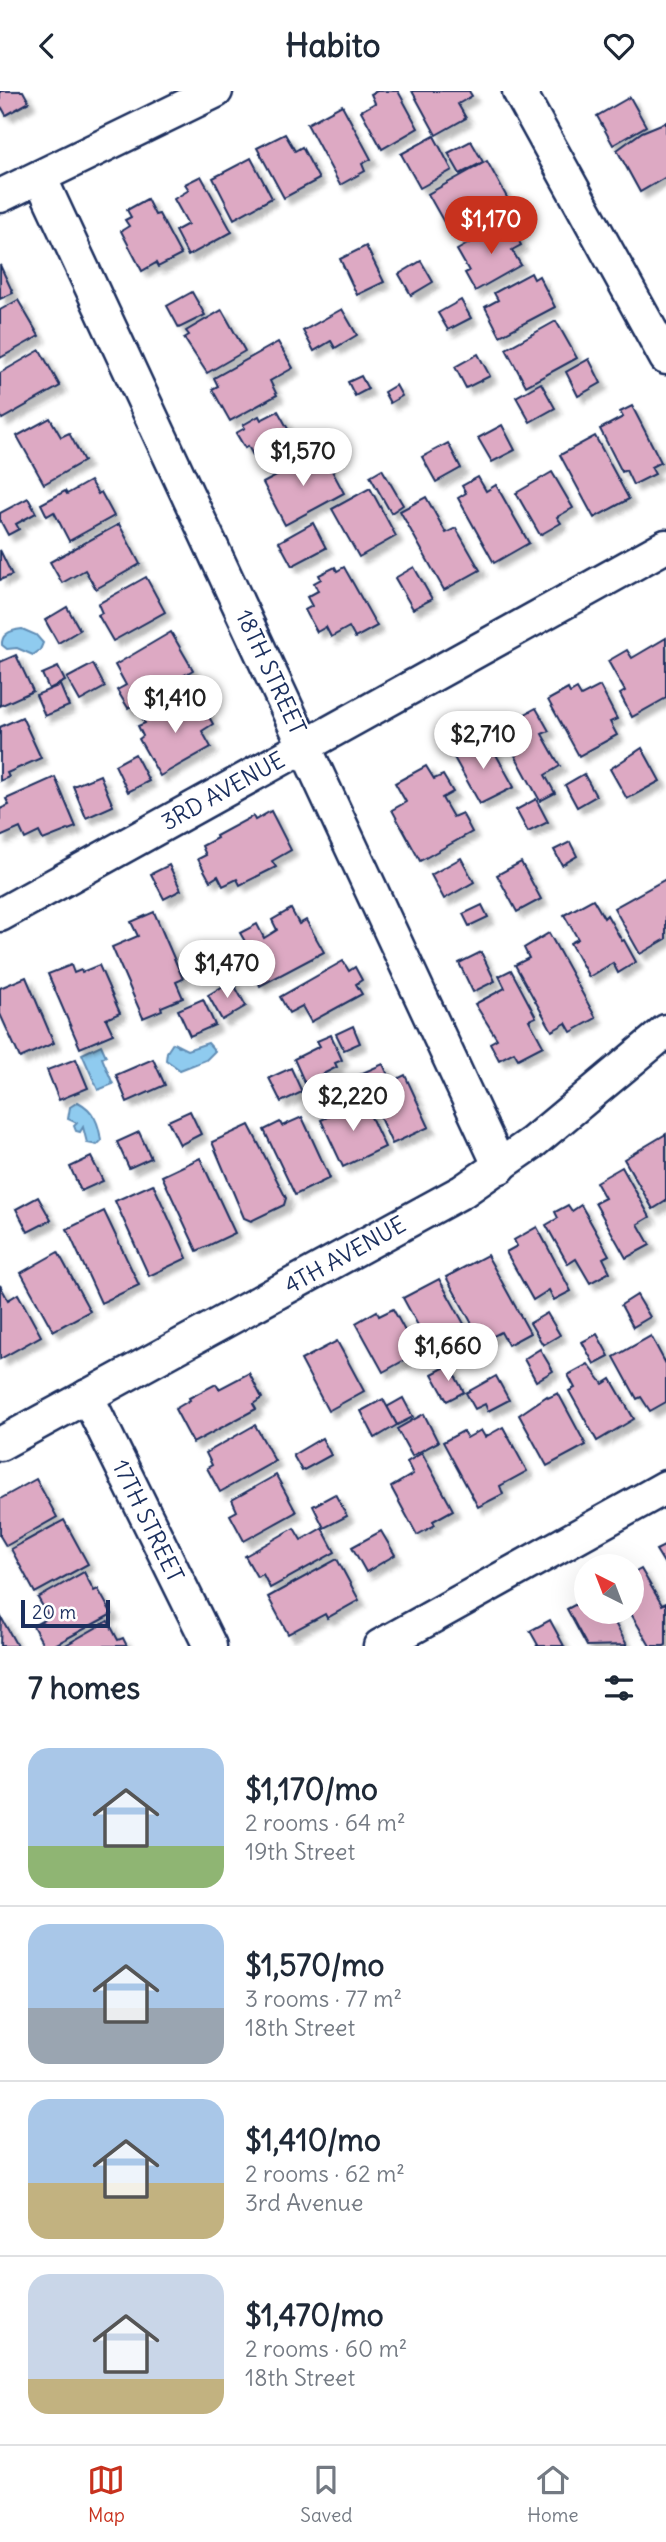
<!DOCTYPE html>
<html lang="en">
<head>
<meta charset="utf-8">
<style>
  body { margin:0; font-family:Delius,sans-serif; background:#f2f2f3; color:#1f2937; height:100vh; display:flex; flex-direction:column; font-size:26px; white-space:nowrap }
  * { box-sizing:border-box; margin:0 }
  p { font-size:23px; color:#747a83 }
  .icon { flex:none; width:38px; height:38px; fill:none; stroke:currentColor; stroke-width:2; stroke-linecap:round; stroke-linejoin:round }
  .map { position:relative; height:1555px; overflow:hidden }
  .side { display:flex; flex-direction:column; background:#fff; flex:1 }
  .side>* { flex:none }
  .needle { width:46px; rotate:318deg }
  .fabs { position:absolute; left:574px; top:1463px; display:grid; gap:14px }
  .fabs a { display:grid; place-items:center; width:70px; height:70px; border-radius:50%; background:#fff; box-shadow:0 7px 28px #0002; font-size:35px }
  .scale { position:absolute; left:21px; bottom:18px; width:89px; box-sizing:border-box; padding-left:7px; border:4px solid #1b2f5e; border-top:0; font-size:19px; line-height:24px; white-space:nowrap; color:#1b2f5e; -webkit-text-stroke:5px #fff; paint-order:stroke }
  .price { position:absolute; translate:-50% -60px; padding:0 16px; border-radius:24px; background:#fff; color:#222; font-size:23px; line-height:46px; filter:drop-shadow(0 2px 4px #0008) }
  .price::after { content:''; position:absolute; left:50%; top:42px; width:21px; height:16px; margin-left:-10px; background:inherit; clip-path:polygon(0 0,100% 0,50% 100%) }
  .price.selected { background:#c8321e; color:#fff }
  ul { padding:0; list-style:none }
  li { display:flex; align-items:center; gap:21px; height:175px; padding:0 28px }
  li+li { border-top:2px solid #e0e1e3 }
  li span { display:grid; place-items:center; flex:none; width:196px; height:140px; border-radius:21px; color:#555 }
  li>.icon { margin-inline-start:auto }
  span .icon { width:84px; height:84px; fill:#fffc; stroke-width:1 }
  li b { font-size:30px }
  h2 { display:flex; justify-content:space-between; align-items:center; height:84px; padding:0 28px; font-size:30px }
  header { display:flex; justify-content:space-between; align-items:center; height:91px; padding:0 28px; background:#fff; font-size:32px; font-weight:700 }
  .tab-bar { display:flex; justify-content:space-around; align-items:center; height:98px; border-top:2px solid #e0e1e3; background:#fff; font-size:19px; color:#747a83 }
  .tab-bar a { display:grid; justify-items:center; gap:4px }
  .tab-bar .selected { color:#c8321e }
  .map>svg:first-child { display:block }
</style>
</head>
<body>
<header><svg class="icon" aria-label="back" viewBox="0 0 24 24"><path d="M15 5l-7 7 7 7"/></svg>Habito<svg class="icon" aria-label="heart" viewBox="0 0 24 24"><path d="M12 20l-8-8c-3-5 5-10 8-4 3-6 11-1 8 4z"/></svg></header>
<div class="map">
<svg width="666" height="1555" viewBox="0 0 666 1555">
  <defs>
    <filter id="shadow"><feDropShadow dx="6" dy="6" stdDeviation="2" flood-color="#0004"/></filter>
  </defs>
  <rect width="100%" height="100%" fill="#fff"/>
  <filter id="ink" filterUnits="userSpaceOnUse"><feTurbulence type="fractalNoise" baseFrequency=".0143" numOctaves="2"/><feDisplacementMap in="SourceGraphic" scale="14" xChannelSelector="R" yChannelSelector="G"/><feConvolveMatrix kernelMatrix="1 2 1 2 8 2 1 2 1" color-interpolation-filters="sRGB"/></filter>
  <g filter="url(#ink)">
    <g fill="#8fcbef" stroke="#618db5" stroke-width="2">
      <path d="M22 538 36 544 43 552 40 559 33 564 17 557 7 558 2 554C1 542 12 539 22 538Z"/>
      <path d="M173 952 187 959 208 952 215 960 206 969 180 979 166 969 167 961Z"/>
      <path d="M101 954 106 965 102 967 113 993 98 999 82 963Z"/>
      <path d="M78 1011C94 1019 99 1033 101 1050L97 1054 87 1052 83 1036 80 1041 76 1040 74 1035 77 1032 68 1028 70 1016Z"/>
    </g>
    <g fill="#dda9c3" stroke="#1b2f5e" stroke-width="2" filter="url(#shadow)">
      <path d="M0 0H23L29 11 6 24 2 17 0 19Z"/>
      <path d="M377 0H398L418 37 382 58 361 20 375 12 371 3Z"/>
      <path d="M412 0H469L472 5 458 13 466 27 436 44Z"/>
      <path d="M630 6 646 35 613 54 597 25Z"/>
      <path d="M342 14 371 68 362 73 365 80 340 94 307 33Z"/>
      <path d="M666 31V86L640 101 617 59 642 41Z"/>
      <path d="M285 43 295 60 302 56 319 88 284 107 257 57Z"/>
      <path d="M434 45 452 79 420 97 401 63Z"/>
      <path d="M471 50 483 71 460 83 448 62Z"/>
      <path d="M251 67 272 107 234 128 213 87Z"/>
      <path d="M487 70 509 110 450 142 428 103Z"/>
      <path d="M201 85 232 141 188 165 175 140 188 133 174 108 189 99 185 93Z"/>
      <path d="M147 108 155 124 159 123 181 164 158 176 156 172 142 180 121 140 129 135 125 129 131 126 127 119Z"/>
      <path d="M508 130 521 154 512 159 521 174 475 200 465 182 469 180 457 159Z"/>
      <path d="M366 155 384 191 357 204 340 168Z"/>
      <path d="M421 170 433 191 411 204 399 183Z"/>
      <path d="M0 174 13 202 0 208Z"/>
      <path d="M531 182 534 188 539 185 555 216 500 245 485 216 498 209 494 202Z"/>
      <path d="M192 201 205 224 179 237 167 215Z"/>
      <path d="M18 209 39 245 0 267V219Z"/>
      <path d="M461 209 471 227 448 239 438 222Z"/>
      <path d="M342 218 357 244 335 257 331 250 314 260 303 240Z"/>
      <path d="M222 219 245 260 207 282 184 247 189 244 186 240Z"/>
      <path d="M556 230 577 267 526 295 506 258Z"/>
      <path d="M278 251 293 277 270 290 277 304 230 330 212 298 218 295 214 287Z"/>
      <path d="M40 259 60 295 2 328 0 323V282Z"/>
      <path d="M478 263 490 285 466 297 455 276Z"/>
      <path d="M589 268 601 292 578 305 566 281Z"/>
      <path d="M361 285 368 298 355 305 348 291Z"/>
      <path d="M541 292 555 317 530 331 516 306Z"/>
      <path d="M396 294 402 305 390 312 384 301Z"/>
      <path d="M632 315 661 371 651 376 655 383 633 394 626 379 622 381 600 338 623 326 620 321Z"/>
      <path d="M278 320 298 356 260 377 248 355 245 357 236 342 245 337 243 334 259 325 261 329Z"/>
      <path d="M50 327 61 346 69 342 84 370 44 393 17 345Z"/>
      <path d="M502 334 515 359 492 371 478 347Z"/>
      <path d="M595 345 629 408 594 427 560 364Z"/>
      <path d="M448 352 461 377 436 391 422 366Z"/>
      <path d="M322 361 344 402 285 434 263 392Z"/>
      <path d="M382 378 403 414 391 422 370 385Z"/>
      <path d="M552 381 573 417 557 426 561 432 540 444 516 402Z"/>
      <path d="M478 386 486 400 496 394 529 452 494 472 458 407 466 402 462 395Z"/>
      <path d="M90 390 98 403 101 401 114 425 69 450 54 421 47 425 41 413 65 400 67 403Z"/>
      <path d="M370 397 396 445 359 466 332 418Z"/>
      <path d="M426 406 446 442 456 437 480 479 444 499 400 420Z"/>
      <path d="M28 407 36 422 16 433 19 438 8 444 0 429V422Z"/>
      <path d="M313 432 326 457 292 475 279 451Z"/>
      <path d="M119 433 140 473 96 498 85 479 62 492 50 471Z"/>
      <path d="M0 459 12 484 0 489Z"/>
      <path d="M335 476 337 480 344 476 377 535 355 547 349 536 331 546 326 536 317 541 305 519 312 515 307 506 318 500 314 492 321 488 319 484Z"/>
      <path d="M414 476 432 508 413 518 395 487Z"/>
      <path d="M146 486 165 521 113 550 98 524 102 522 98 513Z"/>
      <path d="M67 516 80 539 58 552 45 529Z"/>
      <path d="M171 541 193 579 128 617 117 599 126 594 115 574Z"/>
      <path d="M666 547V607L632 626 620 603 625 600 608 570 627 559 632 567Z"/>
      <path d="M16 564 33 600 0 615V571Z"/>
      <path d="M93 573 105 596 80 610 67 587Z"/>
      <path d="M58 576 65 590 49 598 42 583Z"/>
      <path d="M60 594 69 615 45 625 36 604Z"/>
      <path d="M600 595 617 628 610 631 617 644 579 665 548 609 568 598 570 602 577 598 581 605Z"/>
      <path d="M181 606 189 619 202 613 213 633 202 640 211 656 160 685 139 648 143 645 138 635 145 632 142 627Z"/>
      <path d="M536 617 549 640 542 643 560 675 545 684 555 702 540 710 500 637Z"/>
      <path d="M22 626 41 667 7 682 9 686 0 690V636Z"/>
      <path d="M488 649 514 696 480 713 452 663 475 650 478 655Z"/>
      <path d="M642 657 660 690 627 708 610 678Z"/>
      <path d="M135 663 149 690 128 701 115 674Z"/>
      <path d="M426 675 434 688 443 684 453 701 442 707 453 726 462 722 472 741 420 770 392 719 406 711 395 692Z"/>
      <path d="M584 683 596 705 577 716 565 694Z"/>
      <path d="M100 684 113 715 86 727 73 695Z"/>
      <path d="M55 686 76 736 43 749 39 741 25 748 20 737 0 746V718L9 714 6 708Z"/>
      <path d="M536 708 548 731 528 741 516 719Z"/>
      <path d="M271 720 291 759 272 770 276 776 240 794 237 788 223 795 218 785 210 790 198 768 206 764 202 755 217 747 216 745 253 725 255 729Z"/>
      <path d="M570 751 577 765 562 774 554 759Z"/>
      <path d="M461 767 474 791 444 808 431 784Z"/>
      <path d="M521 771 541 808 517 821 497 784Z"/>
      <path d="M169 774 181 799 164 808 151 783Z"/>
      <path d="M666 788V848L640 863 614 817Z"/>
      <path d="M593 808 604 827 607 824 622 850 624 849 636 871 618 882 613 872 589 886 570 852 578 848 564 824Z"/>
      <path d="M482 814 488 826 469 835 463 823Z"/>
      <path d="M291 818 299 833 306 829 324 861 260 895 243 863 250 859 240 842 257 833 264 847 277 839 272 829Z"/>
      <path d="M154 821 183 888 176 891 183 907 161 916 162 919 143 927 112 856 138 845 131 831Z"/>
      <path d="M549 842 596 927 571 941 566 932 552 940 515 874 529 867 524 857Z"/>
      <path d="M481 861 495 890 473 901 459 872Z"/>
      <path d="M343 870 349 880 355 876 362 889 356 893 362 903 311 931 302 915 289 922 280 906Z"/>
      <path d="M71 874 74 882 81 879 82 881 99 874 120 922 106 928 113 943 80 957 48 883Z"/>
      <path d="M511 879 536 926 529 929 543 955 518 968 514 961 499 969 490 952 497 948 475 913 505 897 499 885Z"/>
      <path d="M26 886 54 952 20 967 0 923V897Z"/>
      <path d="M232 890 246 915 222 929 208 904Z"/>
      <path d="M203 908 215 934 190 945 178 919Z"/>
      <path d="M353 935 360 952 344 959 336 943Z"/>
      <path d="M331 944 342 969 335 972 337 976 321 984 328 999 311 1006 294 968 320 955 317 950Z"/>
      <path d="M76 968 88 997 59 1009 47 979Z"/>
      <path d="M153 968 165 994 127 1011 116 984Z"/>
      <path d="M383 973 391 991 405 984 429 1036 392 1053 360 983Z"/>
      <path d="M291 977 302 1001 281 1011 269 987Z"/>
      <path d="M363 1009 385 1056 343 1076 321 1029Z"/>
      <path d="M190 1020 201 1043 180 1054 168 1030Z"/>
      <path d="M302 1026 330 1087 295 1104 264 1039 280 1031 282 1035Z"/>
      <path d="M249 1034 286 1107 284 1114 251 1130 244 1127 212 1051Z"/>
      <path d="M139 1041 151 1067 129 1077 117 1051Z"/>
      <path d="M666 1043V1110L653 1118 624 1068Z"/>
      <path d="M91 1066 103 1090 81 1100 70 1076Z"/>
      <path d="M200 1067 235 1142 197 1160 162 1085Z"/>
      <path d="M622 1076 650 1126 638 1133 650 1154 626 1167 595 1112 605 1107 596 1091Z"/>
      <path d="M153 1093 187 1167 149 1185 115 1110Z"/>
      <path d="M38 1106 51 1129 28 1141 16 1118Z"/>
      <path d="M568 1114 572 1120 581 1114 609 1164 603 1167 610 1181 590 1192 576 1168 568 1173 546 1134 558 1127 555 1121Z"/>
      <path d="M104 1120 139 1194 101 1212 67 1138Z"/>
      <path d="M537 1136 571 1200 554 1209 549 1199 533 1209 506 1161 517 1155 514 1149Z"/>
      <path d="M58 1161 90 1220 53 1240 21 1182Z"/>
      <path d="M487 1164 530 1242 508 1254 501 1241 482 1251 446 1186Z"/>
      <path d="M439 1188 472 1247 445 1262 441 1255 432 1260 403 1207Z"/>
      <path d="M0 1194 8 1209 18 1203 41 1245 0 1268Z"/>
      <path d="M637 1204 650 1226 633 1236 621 1214Z"/>
      <path d="M393 1218 417 1262 383 1281 356 1232 377 1220 379 1225Z"/>
      <path d="M547 1222 560 1244 543 1254 530 1232Z"/>
      <path d="M597 1243 609 1265 594 1273 582 1251Z"/>
      <path d="M651 1245 666 1273V1311L650 1320 641 1306 637 1308 614 1266Z"/>
      <path d="M337 1250 364 1300 328 1320 301 1269Z"/>
      <path d="M540 1258 553 1280 536 1290 524 1268Z"/>
      <path d="M588 1273 603 1293 611 1288 634 1328 597 1350 569 1300 575 1297 568 1284Z"/>
      <path d="M449 1274 464 1301 447 1310 432 1283Z"/>
      <path d="M249 1282 262 1307 253 1313 256 1318 193 1352 175 1318 190 1309 189 1307 216 1293 219 1298Z"/>
      <path d="M496 1285 509 1309 488 1320 485 1313 475 1318 466 1302Z"/>
      <path d="M558 1302 586 1354 547 1375 519 1324 547 1305 548 1307Z"/>
      <path d="M403 1307 413 1326 397 1334 387 1316Z"/>
      <path d="M383 1308 397 1334 375 1347 361 1320Z"/>
      <path d="M424 1323 438 1351 412 1365 397 1338Z"/>
      <path d="M255 1334 275 1370 220 1401 207 1377 212 1374 206 1362Z"/>
      <path d="M503 1336 527 1380 500 1395 503 1403 478 1416 443 1351 463 1340 467 1347 481 1339 485 1346Z"/>
      <path d="M322 1347 331 1364 302 1380 293 1364Z"/>
      <path d="M422 1362 453 1419 433 1430 435 1434 417 1444 391 1396 413 1383 407 1371Z"/>
      <path d="M276 1384 296 1421 244 1450 230 1424 237 1420 232 1409Z"/>
      <path d="M36 1388 57 1426 6 1455 0 1445V1408Z"/>
      <path d="M335 1403 347 1425 324 1437 313 1415Z"/>
      <path d="M64 1429 88 1473 35 1502 11 1458Z"/>
      <path d="M294 1437 301 1449 322 1437 335 1461 270 1497 263 1483 257 1486 245 1465Z"/>
      <path d="M381 1440 395 1464 366 1481 352 1456Z"/>
      <path d="M666 1454V1475L656 1459Z"/>
      <path d="M337 1468 359 1509 327 1527 325 1523 288 1543 268 1506Z"/>
      <path d="M641 1478 662 1514 666 1512V1554L664 1555H650L630 1521H632V1483Z"/>
      <path d="M84 1481 94 1500 98 1498 112 1523 53 1555H44L33 1535 49 1526 38 1507Z"/>
      <path d="M586 1508V1521H609L627 1554 587 1555 567 1518Z"/>
      <path d="M1 1526 17 1555H0Z"/>
      <path d="M550 1529 564 1555H536L538 1554 530 1540Z"/>
      <path d="M108 1530 118 1549 123 1547 127 1555H64Z"/>
    </g>
    <g fill="none" stroke-linecap="round" stroke-linejoin="round">
      <defs>
        <g id="minor">
          <path d="M519 0 666 267"/>
          <path d="M40 86 500 1076"/>
          <path d="M0 105 216 0"/>
          <path d="M0 824 666 455"/>
          <path d="M87 1305 210 1555"/>
          <path d="M0 1353 463 1100 532 1052 666 940"/>
          <path d="M380 1555 666 1396"/>
        </g>
      </defs>
      <use href="#minor" stroke="#1b2f5e" stroke-width="37"/>
      <use href="#minor" stroke="#fff" stroke-width="32"/>
    </g>
  </g>
  <g text-anchor="middle" stroke-width="5" stroke-linejoin="round" paint-order="stroke">
    <g font-size="23" fill="#1b2f5e" stroke="#fff">
      <text transform="translate(271 581) rotate(65)" y="8">18TH STREET</text>
      <text transform="translate(223 700) rotate(-29)" y="8">3RD AVENUE</text>
      <text transform="translate(345 1164) rotate(-29)" y="8">4TH AVENUE</text>
      <text transform="translate(148 1430) rotate(64)" y="8">17TH STREET</text>
    </g>
  </g>
</svg>
<div class="fabs">
<a><svg class="needle" viewBox="-14 -14 28 28"><path d="M0-13l5 13h-10z" fill="#e53935"/><path d="M0 13l5-13h-10z" fill="#747a83"/></svg></a>
</div>
<div class="scale">20 m</div>
<b class="price selected" style="left:491px;top:165px">$1,170</b>
<b class="price" style="left:303px;top:397px">$1,570</b>
<b class="price" style="left:175px;top:644px">$1,410</b>
<b class="price" style="left:483px;top:680px">$2,710</b>
<b class="price" style="left:227px;top:909px">$1,470</b>
<b class="price" style="left:353px;top:1042px">$2,220</b>
<b class="price" style="left:448px;top:1292px">$1,660</b>
</div>
<section class="side">
<h2>7 homes<svg class="icon" aria-label="filters" viewBox="0 0 24 24"><path d="M4 7h16M4 17h16"/><circle cx="9" cy="7" r="2"/><circle cx="15" cy="17" r="2"/></svg></h2>
<ul>
<li><span style="background:linear-gradient(#a9c7e8 70%,#8fb573 0)"><svg class="icon" aria-label="home" viewBox="0 0 24 24"><path d="M3 11l9-7 9 7M6 9v11h12V9"/></svg></span><div><b>$1,170/mo</b><p>2 rooms · 64 m²</p><p>19th Street</p></div></li>
<li><span style="background:linear-gradient(#a9c7e8 60%,#9aa5b1 0)"><svg class="icon" aria-label="home" viewBox="0 0 24 24"><path d="M3 11l9-7 9 7M6 9v11h12V9"/></svg></span><div><b>$1,570/mo</b><p>3 rooms · 77 m²</p><p>18th Street</p></div></li>
<li><span style="background:linear-gradient(#a9c7e8 60%,#c2b280 0)"><svg class="icon" aria-label="home" viewBox="0 0 24 24"><path d="M3 11l9-7 9 7M6 9v11h12V9"/></svg></span><div><b>$1,410/mo</b><p>2 rooms · 62 m²</p><p>3rd Avenue</p></div></li>
<li><span style="background:linear-gradient(#c9d6e8 75%,#c2b280 0)"><svg class="icon" aria-label="home" viewBox="0 0 24 24"><path d="M3 11l9-7 9 7M6 9v11h12V9"/></svg></span><div><b>$1,470/mo</b><p>2 rooms · 60 m²</p><p>18th Street</p></div></li>
</ul>
</section>
<nav class="tab-bar">
<a class="selected"><svg class="icon" aria-label="map" viewBox="0 0 24 24"><path d="M3 6l6-2 6 2 6-2v14l-6 2-6-2-6 2zM9 4v14M15 6v14"/></svg>Map</a>
<a><svg class="icon" aria-label="saved" viewBox="0 0 24 24"><path d="M7 4h10v16l-5-4-5 4z"/></svg>Saved</a>
<a><svg class="icon" aria-label="home" viewBox="0 0 24 24"><path d="M3 11l9-7 9 7M6 9v11h12V9"/></svg>Home</a>
</nav>
</body>
</html>
